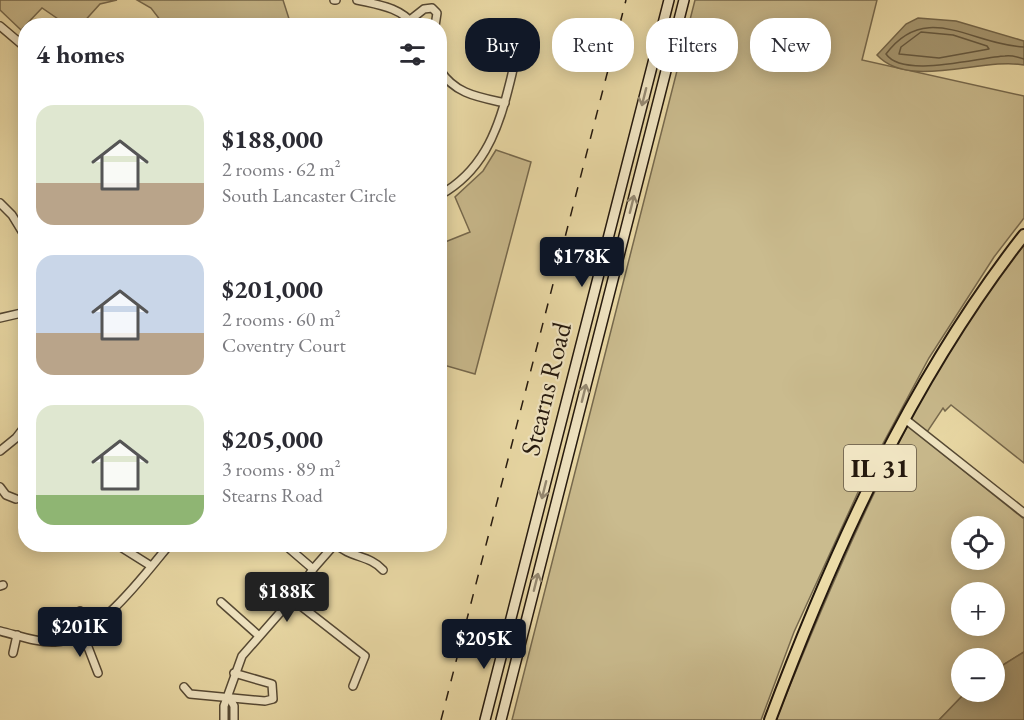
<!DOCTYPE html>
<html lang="en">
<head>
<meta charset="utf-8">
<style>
  body { margin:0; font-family:"EB Garamond",serif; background:#f2f2f3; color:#2b2b33; height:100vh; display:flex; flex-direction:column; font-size:22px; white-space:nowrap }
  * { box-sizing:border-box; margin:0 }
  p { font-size:20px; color:#7c7c81 }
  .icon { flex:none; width:33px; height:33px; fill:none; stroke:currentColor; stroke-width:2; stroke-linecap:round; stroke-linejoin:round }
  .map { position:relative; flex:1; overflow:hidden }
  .details { position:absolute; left:18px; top:18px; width:429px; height:534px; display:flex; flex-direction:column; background:#fff; border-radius:24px; box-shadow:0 3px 15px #0003 }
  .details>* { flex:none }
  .hud { position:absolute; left:465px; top:18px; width:468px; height:54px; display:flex; gap:12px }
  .buttons { position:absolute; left:951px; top:516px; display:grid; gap:12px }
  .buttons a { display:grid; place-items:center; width:54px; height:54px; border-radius:50%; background:#fff; box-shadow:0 3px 15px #0003; font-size:30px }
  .price { position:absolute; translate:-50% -51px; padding:0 14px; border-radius:6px; background:#111827; color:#fff; font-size:20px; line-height:39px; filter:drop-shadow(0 2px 3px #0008) }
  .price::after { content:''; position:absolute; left:50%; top:36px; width:18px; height:14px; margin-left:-9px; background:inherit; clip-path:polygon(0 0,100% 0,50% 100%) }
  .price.current { background:#222; color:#fff }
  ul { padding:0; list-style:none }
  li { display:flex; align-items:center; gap:18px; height:150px; padding:0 18px }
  li span { display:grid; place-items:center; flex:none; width:168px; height:120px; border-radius:18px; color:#555 }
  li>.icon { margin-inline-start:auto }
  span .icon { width:72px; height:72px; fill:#fffc; stroke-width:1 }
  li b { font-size:26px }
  h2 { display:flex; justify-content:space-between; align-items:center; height:72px; padding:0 18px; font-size:26px }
  .tag { padding:0 21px; border-radius:24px; background:#fff; box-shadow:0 3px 15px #0003; font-size:21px; line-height:54px }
  .tag.current { background:#111827; color:#fff }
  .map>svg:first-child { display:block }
</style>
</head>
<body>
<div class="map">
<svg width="1024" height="720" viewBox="0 0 1024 720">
  <rect width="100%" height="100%" fill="#ecdca8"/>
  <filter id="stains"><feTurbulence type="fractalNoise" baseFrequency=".00333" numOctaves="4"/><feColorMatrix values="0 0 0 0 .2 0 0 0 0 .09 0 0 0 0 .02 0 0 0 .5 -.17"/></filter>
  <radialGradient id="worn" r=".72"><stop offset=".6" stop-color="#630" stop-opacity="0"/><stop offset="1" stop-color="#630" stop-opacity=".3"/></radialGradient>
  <g fill="#cabb8e" stroke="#76694e" stroke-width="1.5" fill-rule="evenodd">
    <path d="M0 0H117L100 4 81 25H67L42 8 21 30 0 10Z"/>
    <path d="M137 0H283L291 25H164L151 8Z"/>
    <path d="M695 0H877L862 60 1024 96V218L994 257 929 358 865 477 794 632 761 720H512Z"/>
    <path d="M496 150 531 162 475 374 440 364V244L470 232 455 197 483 171Z"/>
    <path d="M1024 241V463L951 405 945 411 943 408 923 438 1024 519V652L995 670 994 658H962V692H966L939 720H776C830 586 887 454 960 330 979 299 1003 271 1024 241ZM962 526H994V560H962ZM962 592H994V626H962Z"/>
  </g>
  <g fill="#a79973" stroke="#72654a" stroke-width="1.5">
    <path d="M918 18 956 21 1024 41V65C982 57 909 90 877 55L906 24Z"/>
    <path d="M1024 652V720H939L966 692H994L995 670Z"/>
  </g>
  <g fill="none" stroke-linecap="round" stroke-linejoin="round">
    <g stroke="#645840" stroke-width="1.5">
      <path d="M921 32 953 35 987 46 989 49 939 58 899 54 901 47Z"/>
      <path d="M1024 47C972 45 926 0 886 54 903 79 979 57 1005 56 1011 55 1018 57 1024 59"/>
    </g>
    <defs>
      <g id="minor">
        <path d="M334 0H336"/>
        <path d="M357 0C379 5 400 7 415 26"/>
        <path d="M410 20 424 9 432 8 437 13 435 26"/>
        <path d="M0 26 26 48"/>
        <path d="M440 70C455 94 478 97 505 103"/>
        <path d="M440 195C481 172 497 134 508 90 513 71 517 55 516 36"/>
        <path d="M0 203 12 215 26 238"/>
        <path d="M0 318 26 312"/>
        <path d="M905 419 1024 513"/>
        <path d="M0 451 16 438 26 425"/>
        <path d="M0 487 6 495 16 499"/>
        <path d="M116 544 151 566"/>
        <path d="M284 544 313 569"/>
        <path d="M336 544C350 558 370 555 383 570"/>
        <path d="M0 586 3 585"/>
        <path d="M292 599 365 656 353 686"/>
        <path d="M221 602 258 635"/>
        <path d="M80 611 81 629 98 673"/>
        <path d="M0 631C17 635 37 643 55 642 98 639 144 575 170 544"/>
        <path d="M13 653 17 635"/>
        <path d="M184 687 190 694 265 701 273 699 272 684 234 673"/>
        <path d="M229 697 234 706V720"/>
        <path d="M224 720V706L242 656 292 599 313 569 335 544"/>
      </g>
      <g id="secondary">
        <path d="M485 720 669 0"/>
        <path d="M501 720 684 0"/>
      </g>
      <path id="primary" d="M770 720C834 550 912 378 1024 235"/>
    </defs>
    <use href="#minor" stroke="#544834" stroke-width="10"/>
    <use href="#secondary" stroke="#22170d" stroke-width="12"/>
    <use href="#primary" stroke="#22170d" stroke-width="14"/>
    <use href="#minor" stroke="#f3e8c6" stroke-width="7"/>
    <use href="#secondary" stroke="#f3e8c6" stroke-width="9"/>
    <use href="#primary" stroke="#ecdca8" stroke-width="10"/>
    <path stroke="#22170d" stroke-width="1.5" stroke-dasharray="10 10" stroke-linecap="butt" d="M441 720 626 0"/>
  </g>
  <defs><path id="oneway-shaft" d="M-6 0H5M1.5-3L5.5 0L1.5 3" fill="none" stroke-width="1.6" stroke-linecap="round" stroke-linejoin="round" transform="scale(1.5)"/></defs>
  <g stroke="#958a73">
    <use href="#oneway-shaft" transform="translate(644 97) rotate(104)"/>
    <use href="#oneway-shaft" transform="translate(632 204) rotate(-76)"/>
    <use href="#oneway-shaft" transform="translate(584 393) rotate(-76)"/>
    <use href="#oneway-shaft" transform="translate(544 490) rotate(104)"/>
    <use href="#oneway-shaft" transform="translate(536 582) rotate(-76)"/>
  </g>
  <g text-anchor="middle" stroke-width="4.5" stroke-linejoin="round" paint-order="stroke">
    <rect fill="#f3e8c6" stroke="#615644" stroke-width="1.5" x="844" y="445" width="72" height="46" rx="4.5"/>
    <g font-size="26" font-weight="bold" fill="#22170d">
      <text x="880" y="477">IL 31</text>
    </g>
    <g font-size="27" fill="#22170d" stroke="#f3e8c6">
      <text transform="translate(546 389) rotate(-76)" y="9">Stearns Road</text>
    </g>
  </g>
  <rect width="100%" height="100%" filter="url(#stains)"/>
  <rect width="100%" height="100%" fill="url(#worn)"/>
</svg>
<div class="buttons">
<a><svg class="icon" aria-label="locate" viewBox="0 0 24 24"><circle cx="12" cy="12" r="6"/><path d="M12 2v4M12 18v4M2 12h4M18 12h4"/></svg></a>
<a>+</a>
<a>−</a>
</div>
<b class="price" style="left:582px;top:288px">$178K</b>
<b class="price current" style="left:287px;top:623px">$188K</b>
<b class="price" style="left:80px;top:658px">$201K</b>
<b class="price" style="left:484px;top:670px">$205K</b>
<div class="hud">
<a class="tag current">Buy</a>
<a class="tag">Rent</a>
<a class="tag">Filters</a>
<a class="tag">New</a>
</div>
<section class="details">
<h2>4 homes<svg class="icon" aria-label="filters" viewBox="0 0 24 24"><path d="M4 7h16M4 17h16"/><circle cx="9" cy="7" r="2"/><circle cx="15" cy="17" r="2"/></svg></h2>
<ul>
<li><span style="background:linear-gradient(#dfe7d0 65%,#b9a48a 0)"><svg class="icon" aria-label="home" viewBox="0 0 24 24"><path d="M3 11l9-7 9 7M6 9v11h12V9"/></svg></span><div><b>$188,000</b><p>2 rooms · 62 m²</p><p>South Lancaster Circle</p></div></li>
<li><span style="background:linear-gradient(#c9d6e8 65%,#b9a48a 0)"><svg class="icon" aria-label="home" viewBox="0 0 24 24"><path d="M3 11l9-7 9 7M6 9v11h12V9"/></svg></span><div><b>$201,000</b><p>2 rooms · 60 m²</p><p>Coventry Court</p></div></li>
<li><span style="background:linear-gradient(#dfe7d0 75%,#8fb573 0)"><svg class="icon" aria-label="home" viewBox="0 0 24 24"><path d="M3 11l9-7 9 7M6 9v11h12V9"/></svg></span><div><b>$205,000</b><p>3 rooms · 89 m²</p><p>Stearns Road</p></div></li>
</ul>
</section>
</div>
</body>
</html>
